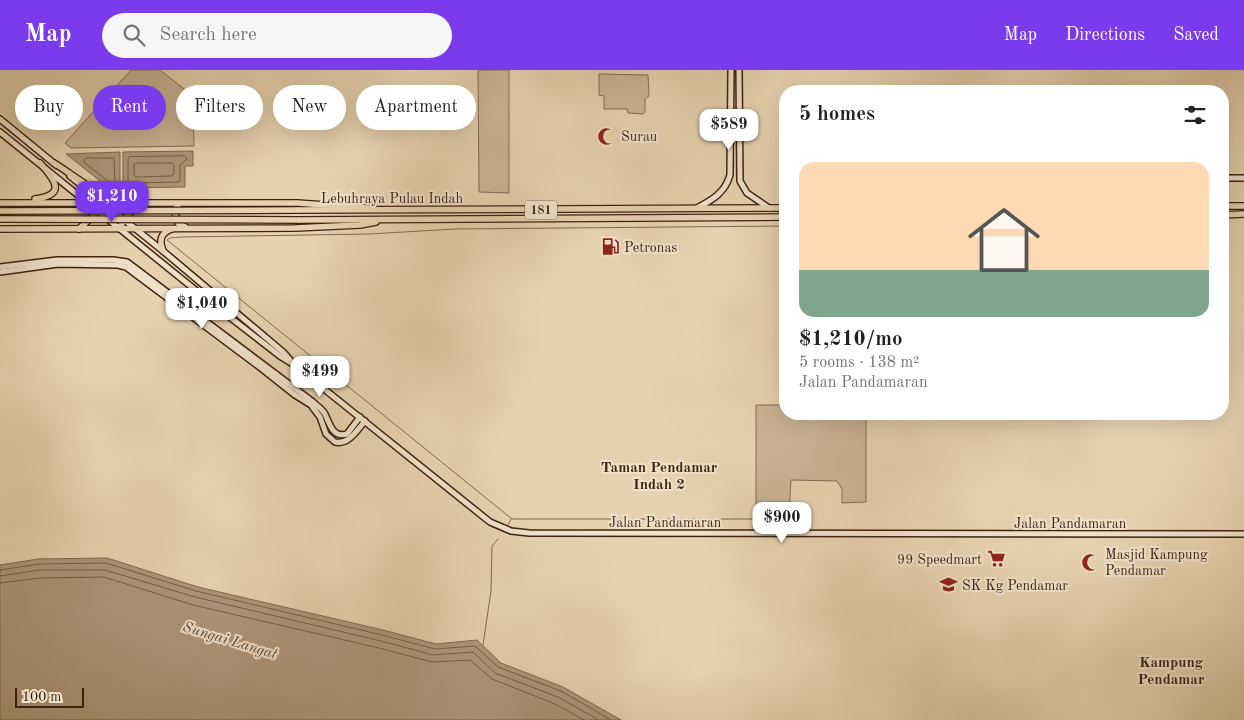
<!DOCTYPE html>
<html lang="en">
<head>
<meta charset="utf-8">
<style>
  body { margin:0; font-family:"Old Standard TT",serif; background:#f6f6f6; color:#202124; height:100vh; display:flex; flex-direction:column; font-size:19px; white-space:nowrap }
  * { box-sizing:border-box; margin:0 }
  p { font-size:16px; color:#757577 }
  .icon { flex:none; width:28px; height:28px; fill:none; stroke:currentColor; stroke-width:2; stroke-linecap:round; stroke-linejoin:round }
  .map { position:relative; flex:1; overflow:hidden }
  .panel { position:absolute; left:779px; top:15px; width:450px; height:335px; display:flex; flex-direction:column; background:#fff; border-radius:20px; box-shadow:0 5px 20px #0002 }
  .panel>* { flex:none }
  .guide { position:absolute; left:15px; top:15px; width:475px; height:45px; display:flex; gap:10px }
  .scale { position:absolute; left:15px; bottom:12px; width:69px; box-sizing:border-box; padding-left:5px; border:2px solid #3f210f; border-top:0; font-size:14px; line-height:18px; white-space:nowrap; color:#3f210f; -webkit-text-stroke:4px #efe2cb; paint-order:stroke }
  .price { position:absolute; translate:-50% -42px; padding:0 11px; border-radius:10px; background:#fff; color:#222; font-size:16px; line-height:32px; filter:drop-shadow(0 1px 2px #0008) }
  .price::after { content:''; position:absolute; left:50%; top:30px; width:15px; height:11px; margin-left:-8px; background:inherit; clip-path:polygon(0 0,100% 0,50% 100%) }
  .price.on { background:#7c3aed; color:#fff }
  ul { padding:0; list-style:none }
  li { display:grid; align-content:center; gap:10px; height:265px; padding:0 20px }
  li span { display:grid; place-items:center; height:155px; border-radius:15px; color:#555 }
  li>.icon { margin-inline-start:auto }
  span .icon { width:90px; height:90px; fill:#fffc; stroke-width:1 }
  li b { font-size:21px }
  h2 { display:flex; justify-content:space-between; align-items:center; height:60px; padding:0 20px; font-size:21px }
  .chip { padding:0 18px; border-radius:22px; background:#fff; box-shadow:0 5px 20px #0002; font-size:18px; line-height:45px }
  .chip.on { background:#7c3aed; color:#fff }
  header { display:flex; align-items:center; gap:30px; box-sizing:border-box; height:70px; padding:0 25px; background:#7c3aed; color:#fff }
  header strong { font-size:24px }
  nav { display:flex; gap:28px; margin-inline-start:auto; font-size:18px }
  .search { width:350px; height:45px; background:#f6f6f6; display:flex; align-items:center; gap:12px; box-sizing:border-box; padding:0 18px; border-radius:28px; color:#757577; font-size:19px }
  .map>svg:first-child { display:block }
</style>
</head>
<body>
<header>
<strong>Map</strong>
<div class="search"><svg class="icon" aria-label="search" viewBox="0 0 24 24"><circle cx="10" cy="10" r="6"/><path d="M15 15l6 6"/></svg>Search here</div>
<nav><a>Map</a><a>Directions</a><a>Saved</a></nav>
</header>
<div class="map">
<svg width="1244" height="650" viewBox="0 0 1244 650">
  <rect width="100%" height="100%" fill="#e6d2af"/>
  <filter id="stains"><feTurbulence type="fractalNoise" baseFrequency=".004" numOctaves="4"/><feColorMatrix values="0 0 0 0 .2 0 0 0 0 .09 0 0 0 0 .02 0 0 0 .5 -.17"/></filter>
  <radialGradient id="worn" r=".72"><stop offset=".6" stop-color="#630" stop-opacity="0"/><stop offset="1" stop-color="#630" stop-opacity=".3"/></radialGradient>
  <g fill="#cab494" stroke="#846a52">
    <path d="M131 0H160L193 26 194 76 71 78 65 73Z"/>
    <path d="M478 0H509V123L479 122Z"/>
    <path d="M599 4 648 5 649 26 645 29V42L643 44 628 43 627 39H604V26L599 25Z"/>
    <path d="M756 335H785V344H866V432L842 433V419L837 411 791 410 789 444H756Z"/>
  </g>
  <g fill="#ad9679" stroke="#81674f">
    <path d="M193 81V96H185V117L123 118V82Z"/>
    <path d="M120 82V118H109L66 84Z"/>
    <path d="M107 488 198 517 383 560 436 574 477 570 501 593 563 617 621 650H0V495L38 489Z"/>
  </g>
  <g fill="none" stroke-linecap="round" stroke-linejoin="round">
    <g stroke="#765c44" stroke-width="1">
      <path d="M185 86 187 89 180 95V110L179 112 131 113 128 111V89L129 87Z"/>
      <path d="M87 88H114L115 112 110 113 85 93 84 90Z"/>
      <path d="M137 93H172L174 95V104L171 106 136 107 134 105V95Z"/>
      <path d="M0 500 39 494 106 493 196 521 382 565 435 579 475 576 498 597 561 621 611 650"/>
      <path d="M0 506 39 500H105L195 527 381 571 433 585 473 582 495 603 558 627 599 650"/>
      <path d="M0 513 40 508 104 507 193 535 379 578 432 592 470 590 492 609 555 634 584 650"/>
    </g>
    <g stroke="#81674f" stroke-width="1">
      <path d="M759 449H512L167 170 170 168 181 167 369 164 455 159 785 156"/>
      <path d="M508 455 511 449"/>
      <path d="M483 575 491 521 492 476 498 469"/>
    </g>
    <defs>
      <g id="secondary">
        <path d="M739 0 740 111 747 123 769 138"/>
        <path d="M0 49 56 95"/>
        <path d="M0 62 214 235 280 286 293 294 490 452 511 461 529 463 1244 464"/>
        <path d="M70 106 163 181 283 282 290 290"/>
        <path d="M1222 108H1244"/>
        <path d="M697 138C712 130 725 123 730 105L731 0"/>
        <path d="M0 197 57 190H113L127 192 313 332C317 336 322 339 325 344 330 355 333 368 347 364L360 347"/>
        <path d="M0 202 58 194 118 195 126 197 261 298 295 325 311 335 320 347 326 364 335 372C349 375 357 360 365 351"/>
      </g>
      <g id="primary">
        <path d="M54 93C75 106 98 127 122 129"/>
        <path d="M35 129C67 125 55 110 40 93"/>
        <path d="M0 133H297L369 138"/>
        <path d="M1222 136H1244"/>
        <path d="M178 137 176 138 175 143 178 153 185 157"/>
        <path d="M297 140 785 138"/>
        <path d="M1222 145 1244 144"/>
        <path d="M298 150 785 147"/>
        <path d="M119 158 127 146 140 133"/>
        <path d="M0 159 295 158 360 155 376 152"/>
        <path d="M79 159 98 141 102 133"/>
        <path d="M163 181C159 171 160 163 172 159"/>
      </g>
    </defs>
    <use href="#secondary" stroke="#3f210f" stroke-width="8"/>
    <use href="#primary" stroke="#3f210f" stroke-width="8"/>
    <use href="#secondary" stroke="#efe2cb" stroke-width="5"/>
    <use href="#primary" stroke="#e6d2af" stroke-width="5.5"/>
    <defs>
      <g id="primary-bridge">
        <path d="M0 141 297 140"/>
        <path d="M0 149 298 150"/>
      </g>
    </defs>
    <use href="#primary-bridge" stroke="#3f210f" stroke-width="8" stroke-linecap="butt"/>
    <use href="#primary-bridge" stroke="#e6d2af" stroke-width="5.5"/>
  </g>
  <defs>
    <symbol id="mosque-bare" viewBox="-9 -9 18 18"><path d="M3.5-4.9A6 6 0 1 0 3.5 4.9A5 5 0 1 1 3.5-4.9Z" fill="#8f2418" stroke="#efe2cb" stroke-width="2.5" paint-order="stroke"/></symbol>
    <symbol id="fuel-bare" viewBox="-9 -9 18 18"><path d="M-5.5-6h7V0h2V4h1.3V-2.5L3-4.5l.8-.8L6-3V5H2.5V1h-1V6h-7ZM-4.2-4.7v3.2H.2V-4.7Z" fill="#8f2418" stroke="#efe2cb" stroke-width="2.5" paint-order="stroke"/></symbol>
    <symbol id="supermarket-bare" viewBox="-9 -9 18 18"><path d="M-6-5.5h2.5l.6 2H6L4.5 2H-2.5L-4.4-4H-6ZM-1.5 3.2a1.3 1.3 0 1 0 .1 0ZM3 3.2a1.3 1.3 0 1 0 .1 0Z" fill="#8f2418" stroke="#efe2cb" stroke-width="2.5" paint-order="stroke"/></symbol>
    <symbol id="school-bare" viewBox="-9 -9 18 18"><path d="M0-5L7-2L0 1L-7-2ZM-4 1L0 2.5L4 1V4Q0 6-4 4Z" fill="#8f2418" stroke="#efe2cb" stroke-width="2.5" paint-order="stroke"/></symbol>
  </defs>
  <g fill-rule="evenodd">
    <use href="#mosque-bare" x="594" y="54" width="25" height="25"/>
    <use href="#fuel-bare" x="598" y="164" width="25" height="25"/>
    <use href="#supermarket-bare" x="984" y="476" width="25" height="25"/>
    <use href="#mosque-bare" x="1078" y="480" width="25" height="25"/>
    <use href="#school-bare" x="936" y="502" width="25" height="25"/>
  </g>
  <g text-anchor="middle" stroke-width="4" stroke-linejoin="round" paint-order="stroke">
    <rect fill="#efe2cb" stroke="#745b47" stroke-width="1" x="525" y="130.5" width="32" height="19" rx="4"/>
    <g font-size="12" font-weight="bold" fill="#3f210f">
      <text x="541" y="144">181</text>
    </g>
    <g font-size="14" fill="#3f210f" stroke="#efe2cb" text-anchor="start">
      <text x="621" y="71">Surau</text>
      <text x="624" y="182">Petronas</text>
      <text x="1105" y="489">Masjid Kampung<tspan x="1105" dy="16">Pendamar</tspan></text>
      <text x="982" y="494" text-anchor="end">99 Speedmart</text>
      <text x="962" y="520">SK Kg Pendamar</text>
    </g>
    <g font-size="14" fill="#3f210f" stroke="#efe2cb">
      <text x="392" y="133">Lebuhraya Pulau Indah</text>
      <text x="665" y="457">Jalan Pandamaran</text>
      <text x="1070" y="458">Jalan Pandamaran</text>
    </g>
    <g font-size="15" font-weight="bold" fill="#3f210f" stroke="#efe2cb">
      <text x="659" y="402">Taman Pendamar<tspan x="659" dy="17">Indah 2</tspan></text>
      <text x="1171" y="597">Kampung<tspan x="1171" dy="17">Pendamar</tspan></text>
    </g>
    <g font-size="15" font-style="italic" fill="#60442f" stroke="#efe2cb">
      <text transform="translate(230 570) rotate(17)" y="5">Sungai Langat</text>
    </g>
  </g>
  <rect width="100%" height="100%" filter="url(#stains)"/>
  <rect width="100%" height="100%" fill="url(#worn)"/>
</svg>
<div class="scale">100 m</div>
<b class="price" style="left:729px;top:81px">$589</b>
<b class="price on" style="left:112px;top:153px">$1,210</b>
<b class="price" style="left:202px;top:260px">$1,040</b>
<b class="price" style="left:320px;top:328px">$499</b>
<b class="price" style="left:782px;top:474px">$900</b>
<div class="guide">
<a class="chip">Buy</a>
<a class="chip on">Rent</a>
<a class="chip">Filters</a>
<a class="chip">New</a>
<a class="chip">Apartment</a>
</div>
<section class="panel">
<h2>5 homes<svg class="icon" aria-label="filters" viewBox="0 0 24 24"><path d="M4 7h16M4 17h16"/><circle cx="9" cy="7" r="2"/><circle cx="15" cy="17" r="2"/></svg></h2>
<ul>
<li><span style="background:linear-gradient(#ffd9b3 70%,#7fa58c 0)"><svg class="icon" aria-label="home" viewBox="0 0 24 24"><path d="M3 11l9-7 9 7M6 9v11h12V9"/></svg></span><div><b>$1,210/mo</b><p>5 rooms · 138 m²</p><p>Jalan Pandamaran</p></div></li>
</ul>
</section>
</div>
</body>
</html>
